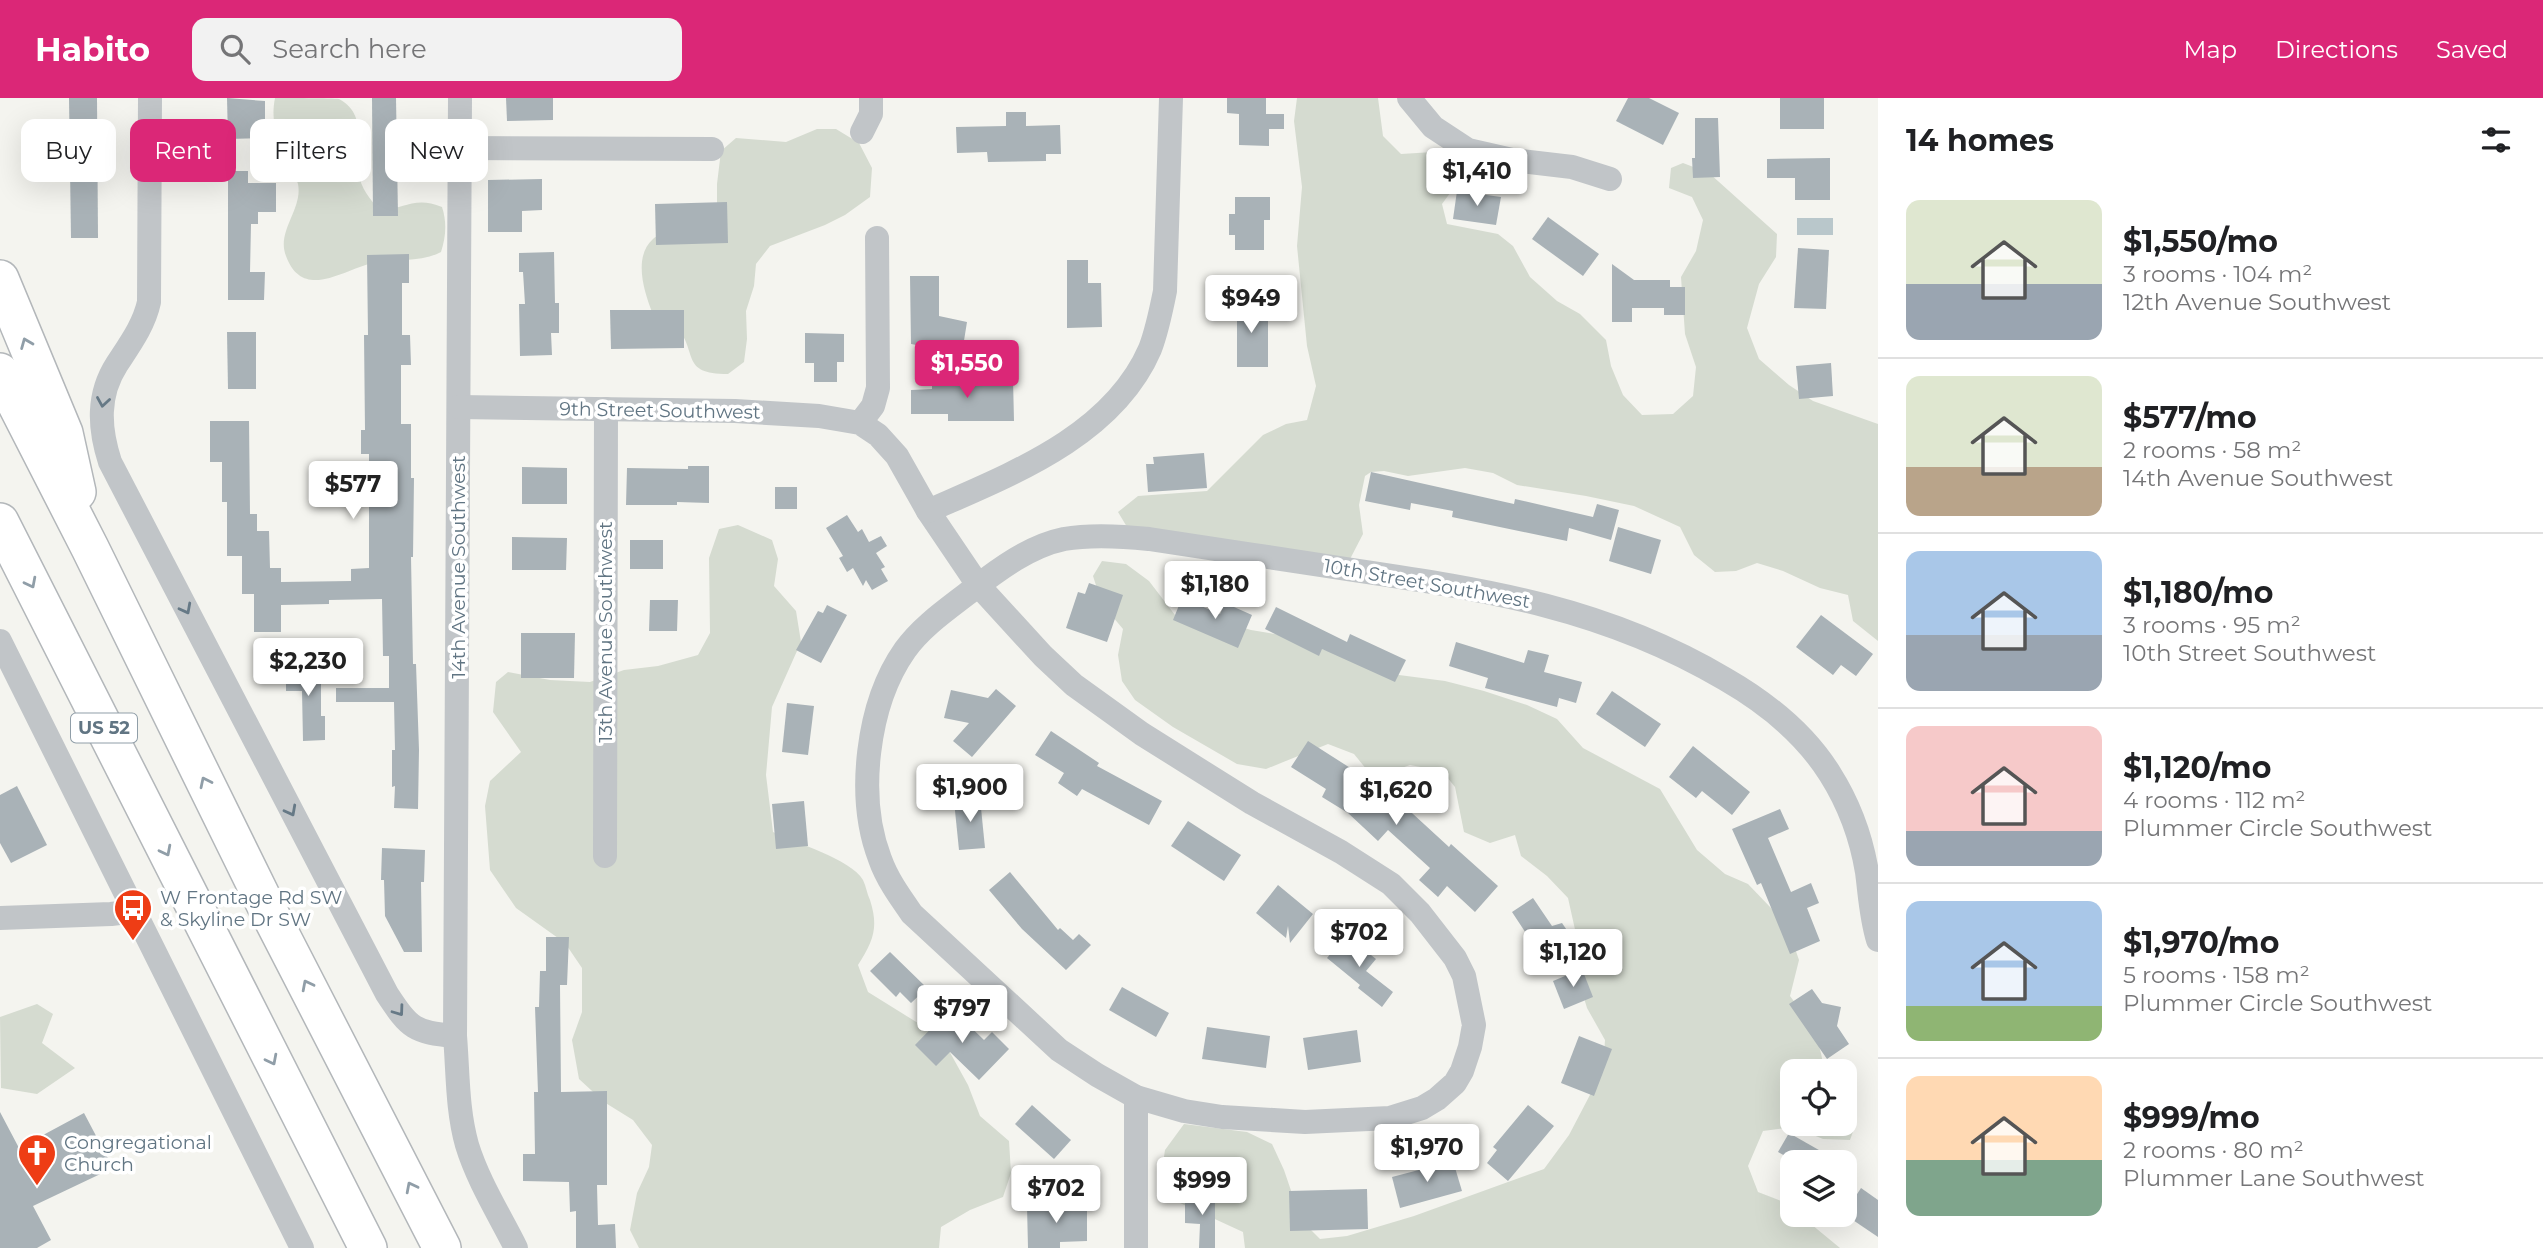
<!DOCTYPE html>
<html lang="en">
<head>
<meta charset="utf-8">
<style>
  body { margin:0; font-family:Montserrat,sans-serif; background:#f2f2f2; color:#202124; height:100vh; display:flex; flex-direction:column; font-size:26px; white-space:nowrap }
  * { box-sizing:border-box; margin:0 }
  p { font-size:23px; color:#757577 }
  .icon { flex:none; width:38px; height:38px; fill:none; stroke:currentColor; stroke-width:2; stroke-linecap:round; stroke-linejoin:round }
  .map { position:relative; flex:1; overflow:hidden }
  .panel { display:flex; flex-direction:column; background:#fff; width:665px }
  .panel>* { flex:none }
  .hud { position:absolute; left:21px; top:21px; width:665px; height:63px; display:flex; gap:14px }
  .controls { position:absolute; left:1780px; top:961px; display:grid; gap:14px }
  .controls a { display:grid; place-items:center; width:77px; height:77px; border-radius:14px; background:#fff; box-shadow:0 7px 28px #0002; font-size:35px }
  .price { position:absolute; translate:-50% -60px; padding:0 16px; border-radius:7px; background:#fff; color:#222; font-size:23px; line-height:46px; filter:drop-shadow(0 2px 4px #0008) }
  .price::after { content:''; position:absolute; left:50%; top:42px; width:21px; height:16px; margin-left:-10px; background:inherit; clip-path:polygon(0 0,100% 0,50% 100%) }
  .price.active { background:#db2777; color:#fff }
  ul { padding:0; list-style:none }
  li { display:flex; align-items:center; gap:21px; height:175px; padding:0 28px }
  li+li { border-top:2px solid #e0e0e0 }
  li span { display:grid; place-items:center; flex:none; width:196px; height:140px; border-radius:14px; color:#555 }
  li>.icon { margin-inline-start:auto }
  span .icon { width:84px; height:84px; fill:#fffc; stroke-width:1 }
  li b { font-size:30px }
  h2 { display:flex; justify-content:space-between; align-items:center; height:84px; padding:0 28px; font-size:30px }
  .tag { padding:0 24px; border-radius:14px; background:#fff; box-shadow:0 7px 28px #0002; font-size:24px; line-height:63px }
  .tag.active { background:#db2777; color:#fff }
  header { display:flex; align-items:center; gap:42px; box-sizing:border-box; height:98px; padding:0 35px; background:#db2777; color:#fff }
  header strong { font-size:33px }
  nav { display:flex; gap:38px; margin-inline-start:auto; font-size:24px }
  .search { width:490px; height:63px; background:#f2f2f2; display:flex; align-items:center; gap:18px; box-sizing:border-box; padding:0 24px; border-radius:14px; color:#757577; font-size:26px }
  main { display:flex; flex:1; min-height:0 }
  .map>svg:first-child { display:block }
</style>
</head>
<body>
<header>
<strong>Habito</strong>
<div class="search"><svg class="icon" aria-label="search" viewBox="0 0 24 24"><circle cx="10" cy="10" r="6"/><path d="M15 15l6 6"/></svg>Search here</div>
<nav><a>Map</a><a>Directions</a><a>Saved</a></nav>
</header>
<main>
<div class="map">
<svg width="1878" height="1150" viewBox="0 0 1878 1150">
  <rect width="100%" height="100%" fill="#f4f4ef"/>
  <g fill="#d5dbd0">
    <path d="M275 0C287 0 331 0 339 1 368 16 356 50 359 75 360 90 371 102 380 113 405 110 416 98 442 109 447 124 446 139 441 154 421 165 396 160 373 165 344 171 303 204 286 158 276 133 303 111 298 86 296 79 292 72 289 66 278 43 270 25 275 0Z"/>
    <path d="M1297 0H1378L1383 38 1401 56 1433 54 1452 70 1456 87 1442 106 1447 126 1498 136 1513 148 1530 179 1557 203 1580 216 1606 242 1611 268 1623 297 1642 317 1673 316 1693 298 1696 269 1685 236 1681 179 1696 153 1703 122 1692 99 1669 90 1671 70 1683 65 1709 75 1777 136 1776 159 1759 186 1747 230 1759 261 1789 287 1813 303 1878 326V543L1853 523 1848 497 1820 490 1783 473 1757 465 1736 473 1715 474 1694 457 1680 429 1634 408 1586 398 1517 387 1493 375 1465 370 1408 378 1384 373 1371 374 1365 378 1359 407 1363 436 1349 463 1127 429 1118 414 1138 398 1207 393 1263 337 1286 326 1307 322 1316 288 1307 248 1297 148 1302 89 1294 23Z"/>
    <path d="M817 31H836L859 45 872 70 870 99 845 117 825 127 770 148 756 166 754 188 746 213 747 241 744 264 728 276C679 276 699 254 676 228 671 222 660 218 652 214 644 193 633 159 653 141 663 132 702 123 717 119V86L721 53 736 40 786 44Z"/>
    <path d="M738 427 772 442 778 461 774 488 796 513 801 544 772 609 766 677 773 734C795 745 851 761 863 782 866 788 867 796 870 802 879 830 873 843 858 867L868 894 942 940 968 987 980 1018 1009 1043 1011 1075 1003 1099 970 1112 941 1129 939 1150H639L630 1132 637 1095 649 1069 652 1047 633 1022 604 1004 579 981 572 942 582 914V870L565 845 516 810 490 772 485 708 490 683 521 654 493 614 496 584 508 574 550 582 590 584 624 572 658 568 698 557 710 535 709 460 719 431Z"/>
    <path d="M1102 463 1126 466 1149 483 1175 517 1207 531 1227 525 1251 532 1281 537 1399 577 1445 583 1484 593 1527 607 1557 621 1583 650 1660 691 1697 752 1725 776 1748 786 1771 810 1790 836 1799 862 1790 898C1810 924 1820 939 1824 973H1792V1026H1844L1845 999 1855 1028 1850 1042 1823 1041 1794 1029 1763 1033 1748 1068 1758 1094 1781 1103 1792 1111V1116L1800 1117 1840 1150H1245L1243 1134 1180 1105 1160 1085 1165 1052 1184 1026 1247 1034 1272 1046 1284 1072 1301 1122 1320 1141 1347 1138 1414 1118 1544 1071 1569 1037 1603 972 1605 942 1587 910 1577 877 1580 854 1568 800 1547 778 1521 758 1515 737 1490 745 1464 734 1455 689 1442 673 1410 667 1390 674 1367 672 1354 656 1328 646 1266 671 1237 666 1173 629 1135 602 1122 583 1118 557 1123 531 1102 506 1093 478Z"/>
    <path d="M37 906 53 916 42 945 75 970 37 996 1 990 0 919Z"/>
  </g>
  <rect fill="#b9c7cb" x="1797" y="120" width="36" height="17"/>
  <g fill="#a9b2b7">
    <path d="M69 0H97L98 140H71Z"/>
    <path d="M227 0 265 3V40L228 41Z"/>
    <path d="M372 0H396L398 118H373Z"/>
    <path d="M506 0H553V22L507 23Z"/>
    <path d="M1227 0H1266V16H1284V31H1269V48L1239 47V16L1227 15Z"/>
    <path d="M1628 0H1649L1679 15 1663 47 1616 23Z"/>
    <rect x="1780" y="0" width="44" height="31"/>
    <path d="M1006 14H1026V28L1060 27 1061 56H1046V63L988 64 987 54 957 55 956 29 1006 28Z"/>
    <path d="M1695 20H1718L1720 79 1693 80 1692 60H1695Z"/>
    <path d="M1830 60V102H1795V80H1767V61Z"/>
    <path d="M228 73H248V85H276V114H258V126H251L250 174H265L264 202H228Z"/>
    <path d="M542 81V112L522 113V134H488V82Z"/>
    <path d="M1457 93 1501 99 1496 127 1453 121Z"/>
    <path d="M1235 99H1270V122H1264V152H1235V137H1229V116H1235Z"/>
    <path d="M727 104 728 145 656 147 655 106Z"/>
    <path d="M1548 119 1599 156 1583 178 1532 141Z"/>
    <path d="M1798 150 1829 152 1826 211 1794 210Z"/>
    <path d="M554 154 555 205H559V235H551L552 257 520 258 519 206H525L523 174H519V155Z"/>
    <path d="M409 156V185H402V237H410L411 267H401V326H411V380H414L413 459H411L413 566H416L419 652 418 711 394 710 395 688 392 689V652H395L394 604H336V590H389V558H383L382 501 329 502V506L281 507V534H254V496H242V458H227V404H222V364H210V323H249L250 416H257V433H269L270 470H281V484L351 483V471L369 470V356H361V332H365L364 237H368L367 157Z"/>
    <path d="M1067 162H1088V185H1101L1102 229 1067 230Z"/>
    <path d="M1612 166 1634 182H1670V189H1685V217H1664V210H1632V224H1612Z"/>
    <path d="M910 178H939V218L967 224 962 255 911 246Z"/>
    <path d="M1237 200H1260V223H1268V269H1237Z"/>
    <path d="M610 212H684V250L611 251Z"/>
    <path d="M227 234H256V291H228Z"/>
    <path d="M805 235 844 236V264H837V284H814V265H805Z"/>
    <path d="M1831 265 1833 298 1799 301 1796 268Z"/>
    <path d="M956 281H1013L1014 323H948V316H911V292L932 291V282Z"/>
    <path d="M1204 355 1207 390 1148 394 1146 366H1154L1153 359Z"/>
    <path d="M688 368H709V405L677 404V407H626L627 370 688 371Z"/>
    <path d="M522 369 567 370V406H522Z"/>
    <path d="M1371 374 1514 406 1515 401 1593 419 1597 406 1619 412 1611 442 1569 430 1567 443 1452 419 1453 413 1411 405 1410 412 1365 403Z"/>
    <rect x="775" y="389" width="22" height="22"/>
    <path d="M847 417 858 434 862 431 869 444 881 438 887 448 876 455 885 469 881 471 888 483 872 492 866 482 863 488 853 470 847 474 839 460 843 458 826 430Z"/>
    <path d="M1618 429 1661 442 1651 476 1609 463Z"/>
    <path d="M512 439 567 440 566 472H512Z"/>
    <rect x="630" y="442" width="33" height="29"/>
    <path d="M1089 485 1123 497 1107 544 1066 530 1078 494 1085 496Z"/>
    <path d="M1182 500 1220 516 1225 505 1252 517 1238 550 1173 522Z"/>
    <path d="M650 502H678L677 533H649Z"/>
    <path d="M827 507 847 517 821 565 796 552 818 513 823 515Z"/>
    <path d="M1276 509 1347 544 1350 536 1406 562 1395 584 1322 551 1319 558 1265 531Z"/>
    <path d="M1821 517 1873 556 1856 578 1841 567 1833 577 1796 549Z"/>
    <path d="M521 535H575L574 580H521Z"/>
    <path d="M1456 544 1524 565 1528 552 1549 557 1544 574 1582 584 1576 605 1559 600 1557 609 1485 590 1488 580 1449 568Z"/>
    <path d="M286 566H321V618H325V642L303 643 302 593H286Z"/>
    <path d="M996 591 1016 608 972 659 953 643 969 625 944 620 951 592 988 600Z"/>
    <path d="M1612 593 1661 626 1645 649 1596 616Z"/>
    <path d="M787 605 814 608 808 657 782 654Z"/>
    <path d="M1051 633 1099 665 1097 668 1162 703 1149 727 1082 691 1077 698 1058 685 1064 675 1035 657Z"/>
    <path d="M1308 643 1355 673 1351 679 1383 699 1388 693 1449 749 1451 746 1498 788 1475 814 1447 788 1438 799 1419 782 1430 770 1388 732 1378 743 1348 715 1322 699 1326 691 1291 669Z"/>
    <path d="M1693 648 1750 694 1732 717 1702 693 1696 700 1669 679Z"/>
    <path d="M17 688 47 747 11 765 0 745V697Z"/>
    <path d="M980 700 985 750 959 752 954 703Z"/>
    <path d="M804 703 808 748 776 751 772 706Z"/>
    <path d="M1780 711 1789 731 1768 740 1791 794 1811 785 1819 805 1807 810 1820 843 1790 856 1761 785 1757 787 1732 731Z"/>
    <path d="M1188 723 1241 757 1224 783 1171 748Z"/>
    <path d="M382 750 425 752 424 784H421L422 854H404L385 818 384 782H381Z"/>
    <path d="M1010 774 1058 832 1060 830 1073 842 1079 836 1091 847 1066 872 1022 831 989 792Z"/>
    <path d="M1278 787 1313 816 1290 845 1288 828 1286 840 1256 815Z"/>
    <path d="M1533 800 1552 828 1562 825 1573 841 1543 861 1512 814Z"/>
    <path d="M1346 837 1376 861 1366 873 1393 894 1382 909 1358 890 1360 887 1327 860Z"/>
    <path d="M546 839H569L567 887H560L561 994 607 993V1087H597L598 1127 615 1126 616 1150H576V1113L570 1114 569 1084 523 1083V1056H535L534 994H538L535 909H539L540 873H546Z"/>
    <path d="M890 854 927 890 911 905 900 894 896 899 870 873Z"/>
    <path d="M1582 871 1593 899 1564 911 1553 883Z"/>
    <path d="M1122 889 1169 915 1156 939 1109 912Z"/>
    <path d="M1812 891 1822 905 1841 909 1837 928 1849 946 1827 961 1789 906Z"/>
    <path d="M951 910 984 942 992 934 1009 951 979 982 950 954 936 968 915 947Z"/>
    <path d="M1207 929 1270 938 1266 970 1202 961Z"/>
    <path d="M1357 932 1361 964 1308 972 1303 940Z"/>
    <path d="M1579 938 1612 951 1594 998 1561 985Z"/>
    <path d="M1032 1007 1071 1042 1054 1061 1015 1026Z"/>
    <path d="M1528 1007 1554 1028 1508 1083 1487 1065 1497 1052 1493 1049Z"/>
    <path d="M0 1014 19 1050 84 1015 113 1070 33 1108 51 1142 37 1150H0Z"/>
    <path d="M1789 1035 1840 1064H1796L1778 1054Z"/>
    <path d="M1453 1063 1462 1093 1400 1110 1392 1079Z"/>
    <path d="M1861 1090 1878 1102V1139L1844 1116Z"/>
    <path d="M1367 1091 1368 1131 1290 1133 1289 1093Z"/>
    <path d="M1185 1096H1215V1150H1199L1200 1126 1185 1125Z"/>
    <path d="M1087 1107V1143L1060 1144V1150H1028L1027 1108Z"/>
  </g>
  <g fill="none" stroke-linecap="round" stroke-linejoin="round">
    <defs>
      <g id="highway">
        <path d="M0 181 64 335 77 394"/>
        <path d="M0 274 90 450 267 810 442 1150"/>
        <path d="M0 424 368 1150"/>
      </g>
    </defs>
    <use href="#highway" stroke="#b3b7ba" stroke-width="40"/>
    <g stroke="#c1c5c8" stroke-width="24">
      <path d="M150 0 149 204C144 227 130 246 117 266 97 297 99 330 110 364L387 896C410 931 414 934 455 938"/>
      <path d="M460 0 455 938C458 974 457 1012 467 1047 478 1083 499 1116 516 1150"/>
      <path d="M1409 0 1433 29 1468 52 1512 62 1572 69 1610 81"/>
      <path d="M862 34 871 16V0"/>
      <path d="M460 50 712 51"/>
      <path d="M459 309 735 313 819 318 860 325 878 337 897 358 928 413 978 487 1043 558 1074 587 1142 636 1252 705 1341 754 1391 786 1420 815 1455 860 1464 878 1474 927 1470 949 1462 973 1455 985 1437 1001 1422 1010 1390 1020 1305 1024 1222 1019 1184 1013 1136 999 1097 977 1059 952 912 816C900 799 887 781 880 761 856 699 867 606 905 552 922 528 949 510 972 492 999 471 1030 448 1064 441 1092 436 1121 438 1149 441 1217 451 1285 462 1353 472 1488 492 1605 510 1725 581 1765 604 1805 636 1830 676 1849 706 1861 738 1867 774 1870 797 1871 819 1878 842"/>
      <path d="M860 325 873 308 878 290 877 140"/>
      <path d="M928 413C1009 377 1112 339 1150 251 1157 233 1161 213 1165 193L1171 0"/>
      <path d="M0 543 302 1150"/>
      <path d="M605 758 606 311"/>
      <path d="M0 820 111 816 136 813"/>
      <path d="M1136 999V1150"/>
    </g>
    <use href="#highway" stroke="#fff" stroke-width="37"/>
  </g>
  <defs><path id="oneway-chevron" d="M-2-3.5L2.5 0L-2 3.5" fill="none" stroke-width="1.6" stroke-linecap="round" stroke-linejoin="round" transform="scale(1.75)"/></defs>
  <g stroke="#909ea8">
    <use href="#oneway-chevron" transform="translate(26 245) rotate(-112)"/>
    <use href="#oneway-chevron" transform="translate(31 485) rotate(63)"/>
    <use href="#oneway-chevron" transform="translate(205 684) rotate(-116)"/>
    <use href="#oneway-chevron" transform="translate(166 753) rotate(63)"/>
    <use href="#oneway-chevron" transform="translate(307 887) rotate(-117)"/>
    <use href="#oneway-chevron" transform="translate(272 962) rotate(63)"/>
    <use href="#oneway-chevron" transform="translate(411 1089) rotate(-117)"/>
  </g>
  <g stroke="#667986">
    <use href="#oneway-chevron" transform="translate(103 304) rotate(99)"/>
    <use href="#oneway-chevron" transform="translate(186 511) rotate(62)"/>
    <use href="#oneway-chevron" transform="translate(291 713) rotate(62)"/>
    <use href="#oneway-chevron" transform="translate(399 913) rotate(54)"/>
  </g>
  <defs>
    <symbol id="bus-pin" viewBox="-11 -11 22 30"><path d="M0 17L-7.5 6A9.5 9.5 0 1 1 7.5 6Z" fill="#ee3d15" stroke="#fff"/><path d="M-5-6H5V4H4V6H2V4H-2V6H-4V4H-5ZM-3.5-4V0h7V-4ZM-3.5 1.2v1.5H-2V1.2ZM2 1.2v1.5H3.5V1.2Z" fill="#fff"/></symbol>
    <symbol id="church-pin" viewBox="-11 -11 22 30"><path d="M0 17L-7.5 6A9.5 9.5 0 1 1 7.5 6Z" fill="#ee3d15" stroke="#fff"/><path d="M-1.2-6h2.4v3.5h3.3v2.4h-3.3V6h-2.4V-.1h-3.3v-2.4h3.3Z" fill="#fff"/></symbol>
  </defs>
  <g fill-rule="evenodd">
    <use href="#bus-pin" x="111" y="788" width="44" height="60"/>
    <use href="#church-pin" x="15" y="1033" width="44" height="60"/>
  </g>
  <g text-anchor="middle" stroke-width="7" stroke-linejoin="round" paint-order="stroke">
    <rect fill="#fff" stroke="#909ea8" stroke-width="2" x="71" y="615.5" width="66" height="29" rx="5"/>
    <g font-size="18" font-weight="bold" fill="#617583">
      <text x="104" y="636">US 52</text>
    </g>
    <g font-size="19" fill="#617583" stroke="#fff">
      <text transform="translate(660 312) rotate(1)" y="7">9th Street Southwest</text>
      <text transform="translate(458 469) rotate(-90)" y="7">14th Avenue Southwest</text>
      <text transform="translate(1427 485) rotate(10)" y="7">10th Street Southwest</text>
      <text transform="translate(605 534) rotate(-90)" y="7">13th Avenue Southwest</text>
    </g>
    <g font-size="19" fill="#617583" stroke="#fff" text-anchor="start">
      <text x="160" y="806">W Frontage Rd SW<tspan x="160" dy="22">&amp; Skyline Dr SW</tspan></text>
      <text x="64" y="1051">Congregational<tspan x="64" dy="22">Church</tspan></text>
    </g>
  </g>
</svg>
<div class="controls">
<a><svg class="icon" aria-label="locate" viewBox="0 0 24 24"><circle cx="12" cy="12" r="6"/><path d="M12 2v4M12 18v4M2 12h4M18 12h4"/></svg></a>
<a><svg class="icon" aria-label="layers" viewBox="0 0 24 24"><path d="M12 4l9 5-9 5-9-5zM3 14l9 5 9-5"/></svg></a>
</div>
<b class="price" style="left:1477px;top:110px">$1,410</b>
<b class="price" style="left:1251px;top:237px">$949</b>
<b class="price active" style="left:967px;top:302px">$1,550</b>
<b class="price" style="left:353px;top:423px">$577</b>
<b class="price" style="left:1215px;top:523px">$1,180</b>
<b class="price" style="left:308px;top:600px">$2,230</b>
<b class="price" style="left:970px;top:726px">$1,900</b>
<b class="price" style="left:1396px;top:729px">$1,620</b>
<b class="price" style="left:1359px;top:871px">$702</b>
<b class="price" style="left:1573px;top:891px">$1,120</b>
<b class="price" style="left:962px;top:947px">$797</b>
<b class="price" style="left:1427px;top:1086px">$1,970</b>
<b class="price" style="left:1202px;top:1119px">$999</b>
<b class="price" style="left:1056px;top:1127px">$702</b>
<div class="hud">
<a class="tag">Buy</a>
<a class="tag active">Rent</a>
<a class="tag">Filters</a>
<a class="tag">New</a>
</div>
</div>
<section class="panel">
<h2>14 homes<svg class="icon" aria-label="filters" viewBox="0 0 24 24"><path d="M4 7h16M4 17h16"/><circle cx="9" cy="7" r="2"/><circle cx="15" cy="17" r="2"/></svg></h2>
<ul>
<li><span style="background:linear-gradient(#dfe7d0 60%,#9aa5b1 0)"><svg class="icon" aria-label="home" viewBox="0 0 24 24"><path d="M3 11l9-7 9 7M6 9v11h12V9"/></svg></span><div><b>$1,550/mo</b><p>3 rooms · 104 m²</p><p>12th Avenue Southwest</p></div></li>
<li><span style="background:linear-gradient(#dfe7d0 65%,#b9a48a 0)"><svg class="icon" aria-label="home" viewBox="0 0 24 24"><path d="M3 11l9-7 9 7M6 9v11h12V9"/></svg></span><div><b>$577/mo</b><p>2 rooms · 58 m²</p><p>14th Avenue Southwest</p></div></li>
<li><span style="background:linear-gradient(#a9c7e8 60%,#9aa5b1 0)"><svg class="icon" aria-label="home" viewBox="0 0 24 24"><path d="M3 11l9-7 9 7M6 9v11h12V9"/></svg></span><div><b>$1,180/mo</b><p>3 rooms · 95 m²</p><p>10th Street Southwest</p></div></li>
<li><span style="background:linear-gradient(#f6c9c9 75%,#9aa5b1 0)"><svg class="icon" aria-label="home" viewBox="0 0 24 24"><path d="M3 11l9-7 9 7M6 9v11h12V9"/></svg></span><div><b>$1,120/mo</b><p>4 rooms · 112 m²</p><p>Plummer Circle Southwest</p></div></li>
<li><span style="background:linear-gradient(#a9c7e8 75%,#8fb573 0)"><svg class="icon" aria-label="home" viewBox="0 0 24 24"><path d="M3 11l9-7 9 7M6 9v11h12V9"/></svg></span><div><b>$1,970/mo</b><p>5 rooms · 158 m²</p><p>Plummer Circle Southwest</p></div></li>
<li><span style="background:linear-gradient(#ffd9b3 60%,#7fa58c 0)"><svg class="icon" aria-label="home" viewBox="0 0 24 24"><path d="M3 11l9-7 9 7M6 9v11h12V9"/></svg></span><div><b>$999/mo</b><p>2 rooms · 80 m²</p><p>Plummer Lane Southwest</p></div></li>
</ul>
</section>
</main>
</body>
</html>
